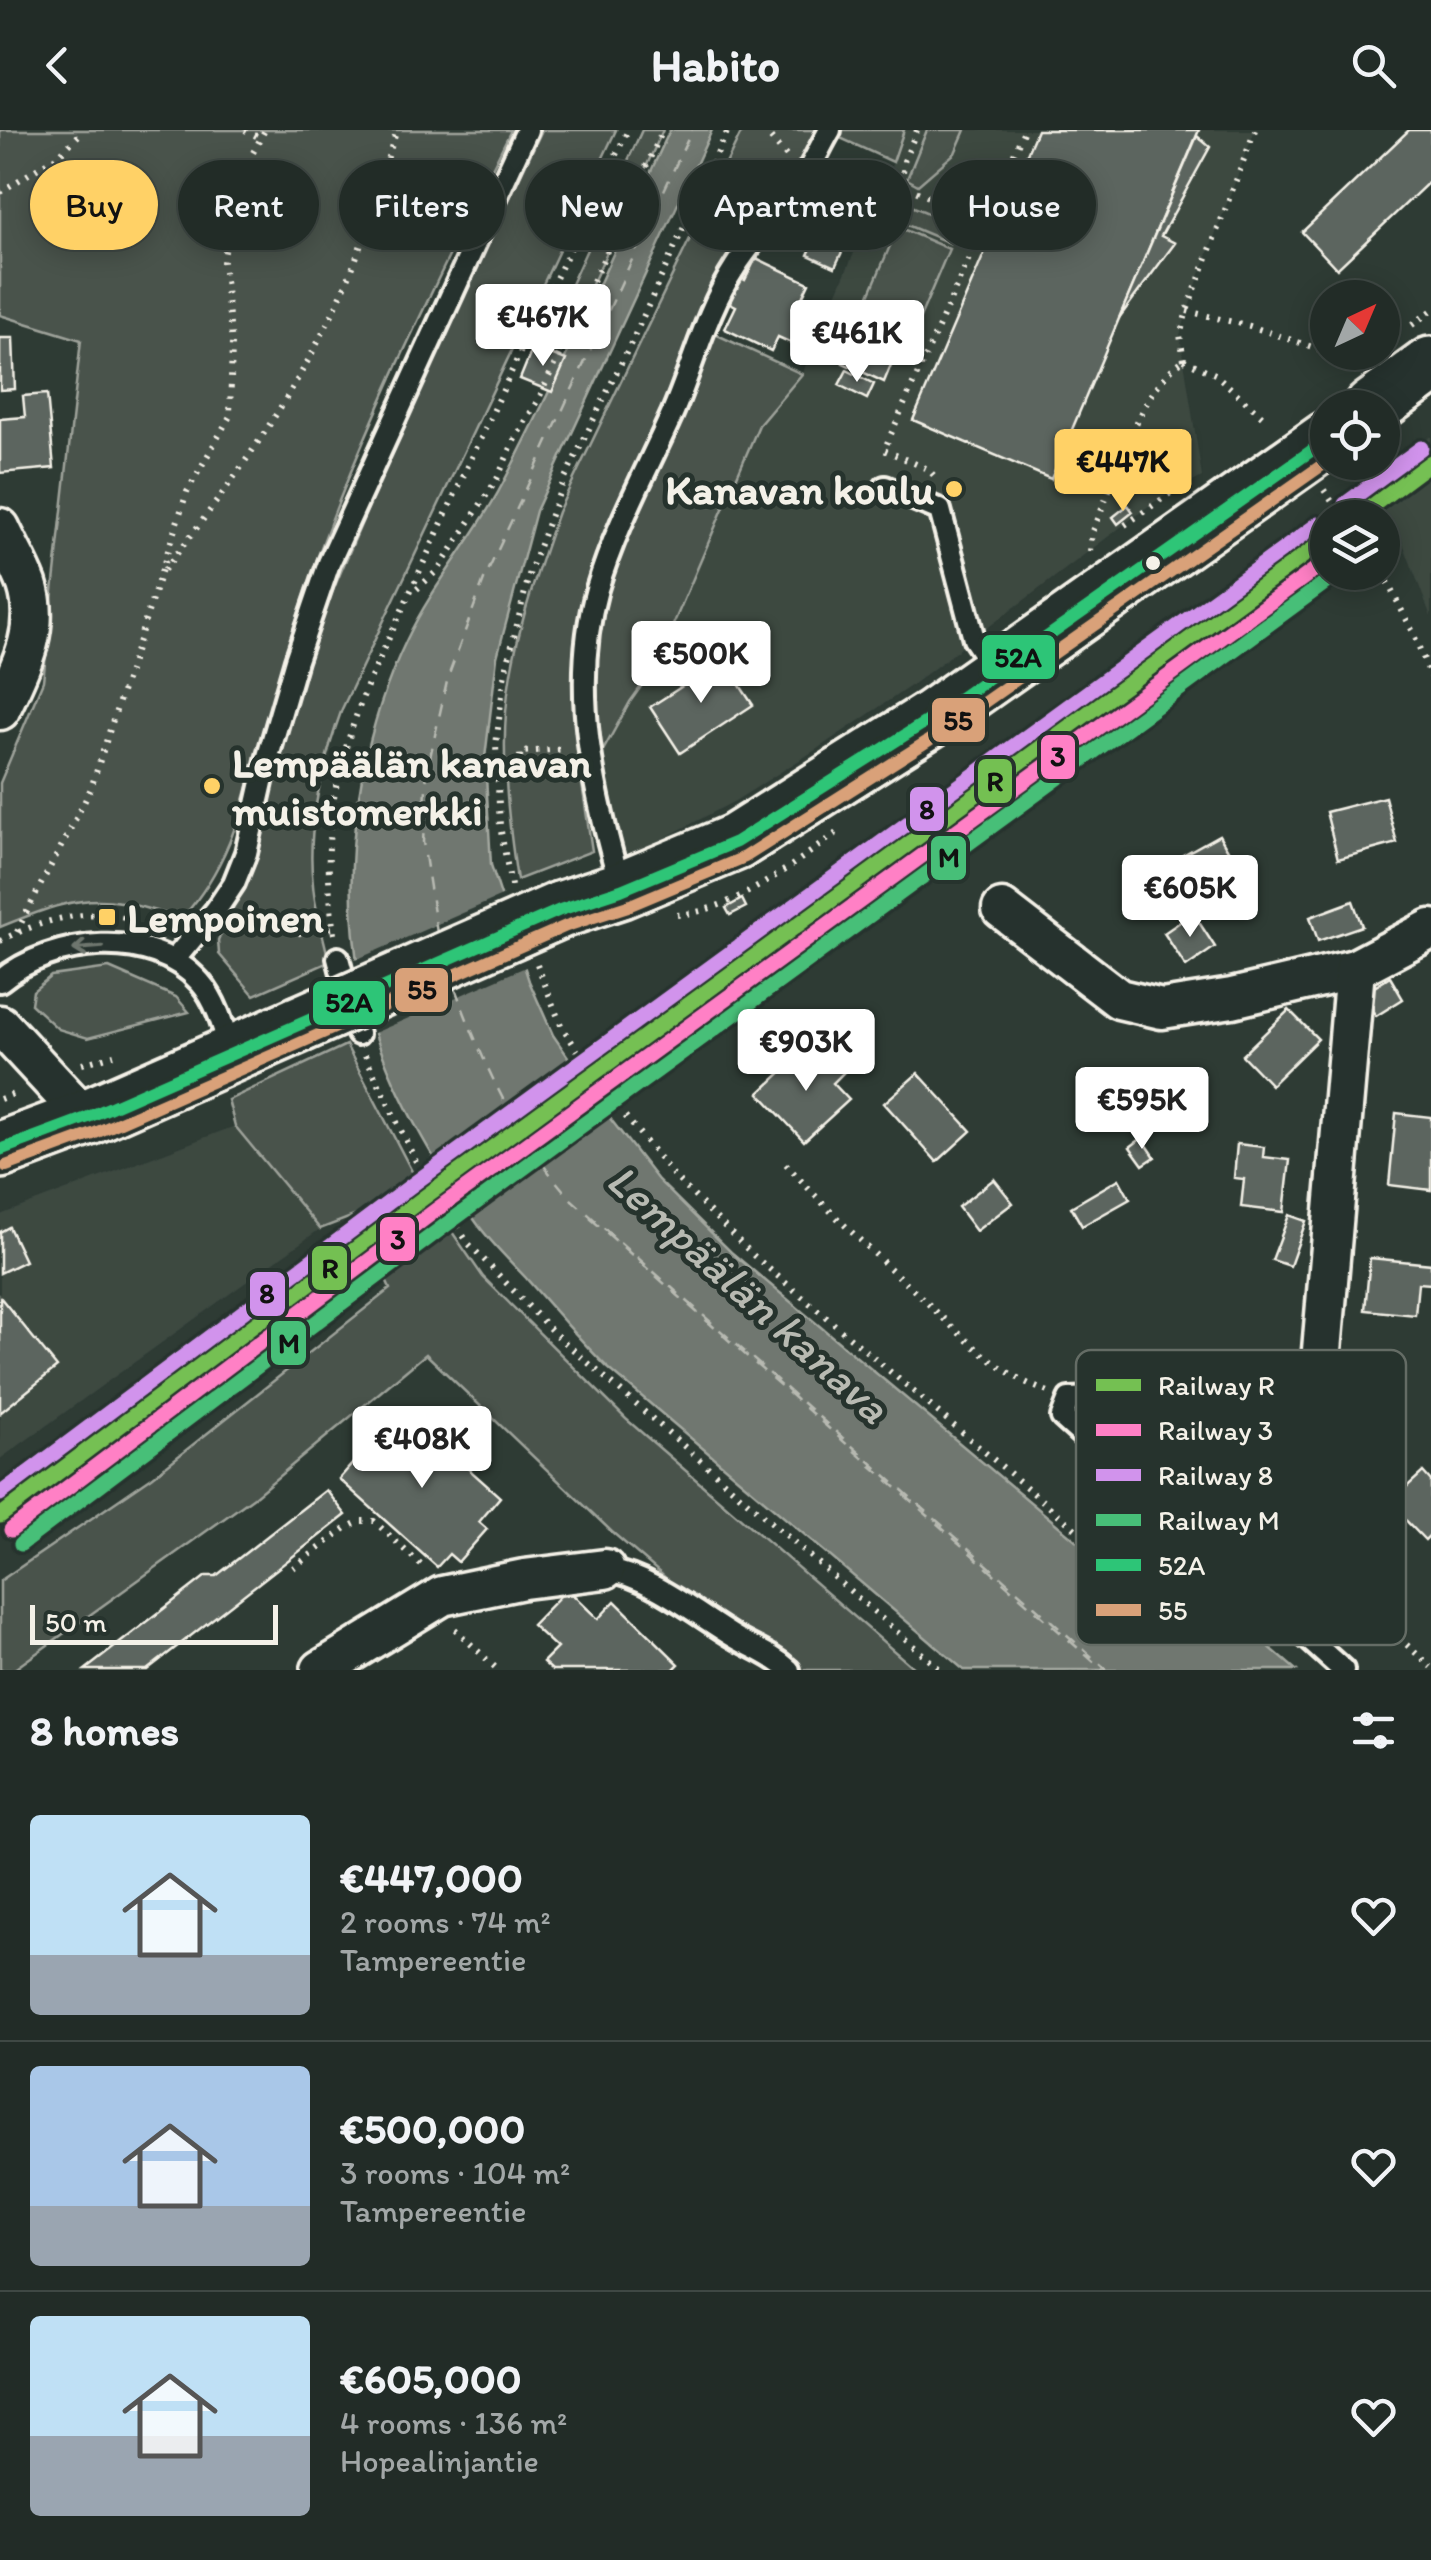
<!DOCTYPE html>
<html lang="en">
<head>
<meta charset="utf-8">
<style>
  body { margin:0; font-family:Itim,sans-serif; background:#2e3833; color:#f1f3f6; height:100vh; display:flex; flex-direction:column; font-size:38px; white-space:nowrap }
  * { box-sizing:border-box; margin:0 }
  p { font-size:32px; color:#a2a7a7 }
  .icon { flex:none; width:55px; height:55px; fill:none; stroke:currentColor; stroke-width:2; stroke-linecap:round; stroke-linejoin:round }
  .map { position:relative; height:1540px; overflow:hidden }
  .drawer { display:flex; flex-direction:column; background:#222c27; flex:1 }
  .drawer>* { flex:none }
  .banner { position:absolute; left:30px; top:30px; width:1372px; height:90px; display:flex; gap:20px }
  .needle { width:65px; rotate:44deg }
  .buttons { position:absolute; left:1310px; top:150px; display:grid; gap:20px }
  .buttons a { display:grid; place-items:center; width:90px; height:90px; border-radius:50%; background:#222c27; box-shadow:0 5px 25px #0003,0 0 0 2px #3f4844; font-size:50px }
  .scale { position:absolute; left:30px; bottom:25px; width:248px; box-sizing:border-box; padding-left:10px; border:5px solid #f4f1e8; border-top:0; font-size:28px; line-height:35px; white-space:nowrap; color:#f4f1e8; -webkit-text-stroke:8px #26332d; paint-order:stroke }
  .price { position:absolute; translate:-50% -85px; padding:0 22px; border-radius:10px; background:#fff; color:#222; font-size:32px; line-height:65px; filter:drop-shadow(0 2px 5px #0008) }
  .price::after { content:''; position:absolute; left:50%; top:60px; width:30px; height:22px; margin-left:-15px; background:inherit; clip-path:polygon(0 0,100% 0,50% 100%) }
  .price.active { background:#ffd166; color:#111 }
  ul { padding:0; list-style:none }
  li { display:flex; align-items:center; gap:30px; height:250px; padding:0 30px }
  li+li { border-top:2px solid #3f4844 }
  li span { display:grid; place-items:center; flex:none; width:280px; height:200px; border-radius:10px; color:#555 }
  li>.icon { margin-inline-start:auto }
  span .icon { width:120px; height:120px; fill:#fffc; stroke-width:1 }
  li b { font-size:42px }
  h2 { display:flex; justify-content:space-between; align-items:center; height:120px; padding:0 30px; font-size:42px }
  .chip { padding:0 35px; border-radius:45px; background:#222c27; box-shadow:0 5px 25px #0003,0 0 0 2px #3f4844; font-size:35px; line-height:90px }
  .chip.active { background:#ffd166; color:#111 }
  header { display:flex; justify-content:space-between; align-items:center; height:130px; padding:0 30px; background:#222c27; font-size:45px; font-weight:800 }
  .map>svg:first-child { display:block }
</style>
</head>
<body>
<header><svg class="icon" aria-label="back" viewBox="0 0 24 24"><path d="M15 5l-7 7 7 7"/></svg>Habito<svg class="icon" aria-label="search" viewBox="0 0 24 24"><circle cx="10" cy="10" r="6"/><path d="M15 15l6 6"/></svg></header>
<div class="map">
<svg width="1431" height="1540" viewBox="0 0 1431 1540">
  <rect width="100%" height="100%" fill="#2e3b34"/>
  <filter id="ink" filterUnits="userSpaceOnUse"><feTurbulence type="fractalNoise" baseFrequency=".01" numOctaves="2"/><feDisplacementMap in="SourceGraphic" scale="20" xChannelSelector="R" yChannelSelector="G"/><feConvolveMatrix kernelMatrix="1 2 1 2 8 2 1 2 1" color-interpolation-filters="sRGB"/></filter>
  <g filter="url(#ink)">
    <g fill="#3c4841">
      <path d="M904 0H1255L1199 147 1180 205 1202 347 1154 372 912 555 817 619 735 671 624 729 600 626 630 571 655 537 759 295 802 244 893 32Z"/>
      <path d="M1431 306V487L1398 400 1383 411 1382 388H1328V442L1340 443 664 944 619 894Z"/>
      <path d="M235 996 320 1099 0 1329V1085Z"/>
    </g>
    <g fill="#48524c" stroke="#9ea29a" stroke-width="2.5">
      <path d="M0 0H511C444 136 375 273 322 415 300 474 282 535 265 596 244 668 234 730 182 788 162 784 142 776 121 772 78 764 39 781 0 797V653L43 551 81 210 0 185Z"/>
      <path d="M542 0H616L342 579C322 634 306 696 313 755 315 781 324 807 329 832L254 865 219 824 218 810 259 722 261 695 277 629 314 505 412 275Z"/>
      <path d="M642 0H663L561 222 543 215Z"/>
      <path d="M747 0H822L799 46 725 138 603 414 581 498 579 634 592 721 517 750C509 696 502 637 506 582 511 514 536 445 558 382L740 5Z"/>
      <path d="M842 0H904L893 32 838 7Z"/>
      <path d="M927 0H965L955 23 918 55 907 49Z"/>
      <path d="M909 75 957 95 950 113 902 93Z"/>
      <path d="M898 97 949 119 910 211 859 189Z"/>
      <path d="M713 203 802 244 759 295 655 537 630 572 600 626 592 560 597 497 624 411Z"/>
      <path d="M109 838 176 867 189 882 88 908 58 899 31 874 33 861 51 846Z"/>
      <path d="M346 915 417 1051 483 1147 626 1289 916 1540H801L766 1512 689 1468 612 1402 426 1224 254 1367 13 1540H0V1451L152 1347 390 1159 356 1085 320 1099 235 996 228 970Z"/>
    </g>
    <path fill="#6f7770" stroke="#a4a8a0" stroke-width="2.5" d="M670 0H712L536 381 497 527 485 628 491 735 529 851 553 905 612 991 658 1050 731 1122 1090 1422 1173 1434 1296 1540H964L607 1237C579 1209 553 1179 526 1148 509 1130 490 1112 476 1092 425 1020 377 935 360 848 339 738 359 608 407 509 433 454 474 409 502 355 563 239 615 118 670 0Z"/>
    <g fill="#2e3b34">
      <path d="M504 765 528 836 372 904 355 849 353 831Z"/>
      <path d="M579 933 610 979 465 1085 434 1038Z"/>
    </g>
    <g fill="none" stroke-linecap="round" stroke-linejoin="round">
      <g stroke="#b8bab2" stroke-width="2.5" stroke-dasharray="12 10" stroke-linecap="butt">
        <path d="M437 803 423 712 427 641 448 547 484 450 692 0"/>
        <path d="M455 858C483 933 517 1010 572 1070L1107 1540"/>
        <path d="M590 1088 1103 1540"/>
      </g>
    </g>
    <g fill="#5c655e" stroke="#f4f1e8" stroke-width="2.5">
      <path d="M1037 0H1199L1051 349 913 290Z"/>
      <path d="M1409 0H1431V50L1337 139 1302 102Z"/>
      <path d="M1197 6 1210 17 1161 106 1175 113 1119 188Z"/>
      <path d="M851 33 877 46 835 137 808 125Z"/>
      <path d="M756 128 809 153 795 182 808 189 796 215 778 207 771 221 725 199 736 176 724 170 736 145 745 150Z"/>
      <path d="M0 208H13L15 259 0 260Z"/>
      <path d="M533 217 566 230 552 262 520 249Z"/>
      <path d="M851 217 891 235 884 252 843 233Z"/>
      <path d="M847 240 874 254 867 269 839 255Z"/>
      <path d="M47 264 54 338 0 343V289L25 287 23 266Z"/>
      <path d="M1128 375 1133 382 1118 394 1113 387Z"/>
      <path d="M723 530 753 575 680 623 650 577Z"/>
      <path d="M1385 667 1397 713 1338 729 1326 682Z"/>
      <path d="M1219 705 1240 741 1195 766 1174 730Z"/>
      <path d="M742 769 746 777 730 785 726 778Z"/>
      <path d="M1353 771 1362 796 1318 811 1310 787Z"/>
      <path d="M1193 783 1215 817 1186 837 1164 803Z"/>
      <path d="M1390 847 1403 869 1376 886 1362 865Z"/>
      <path d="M1289 880 1318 909 1271 955 1242 925Z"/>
      <path d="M804 921 817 936 829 925 845 941 833 953 849 970 804 1011 759 963Z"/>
      <path d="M918 943 971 1001 937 1032 884 973Z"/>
      <path d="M1396 983 1431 987V1060L1389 1055Z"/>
      <path d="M1142 1008 1155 1027 1143 1035 1130 1017Z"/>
      <path d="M1237 1014 1264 1017 1263 1027 1290 1030 1284 1082 1241 1077 1244 1049 1234 1048Z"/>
      <path d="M994 1049 1013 1073 976 1101 958 1077Z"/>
      <path d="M1119 1049 1130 1069 1082 1096 1071 1077Z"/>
      <path d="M1289 1085 1306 1091 1290 1136 1272 1130Z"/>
      <path d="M9 1097 25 1131 0 1143V1102Z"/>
      <path d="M1370 1128 1431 1134V1154L1418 1153 1415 1185 1365 1180Z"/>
      <path d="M0 1167 57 1237 0 1283Z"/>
      <path d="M406 1283 500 1367 479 1392 487 1399 458 1432 449 1424 437 1437 339 1349 379 1304 384 1308Z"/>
      <path d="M1423 1342 1431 1351V1404L1425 1410 1389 1373Z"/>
      <path d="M326 1360 346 1385 147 1540H85L206 1446H216Z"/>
      <path d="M567 1459 598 1489 615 1471 679 1534 673 1540H552L543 1532 557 1518 532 1495Z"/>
    </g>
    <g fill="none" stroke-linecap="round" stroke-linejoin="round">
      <defs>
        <g id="lane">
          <path d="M885 357 940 380 974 509 996 542"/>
          <path d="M621 758C594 661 569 559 597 459 615 398 646 342 672 284 693 236 706 181 735 137 755 105 784 79 804 47 814 32 821 15 830 0"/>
          <path d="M338 828 358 904"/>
          <path d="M174 830 216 780 234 753 246 723 267 630 296 530 329 433 527 0"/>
          <path d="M0 851C52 808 152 797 200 852 217 871 224 899 231 923"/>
          <path d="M1280 1310 1170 1288 1093 1268 1069 1269 1062 1287 1343 1540"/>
          <path d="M605 1439C654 1448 694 1483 736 1508 755 1519 773 1525 789 1540"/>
        </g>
        <g id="street">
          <path d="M0 398C8 416 20 435 27 454 42 500 19 540 0 580"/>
          <path d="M1002 779 1119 869 1162 879 1232 868 1355 839"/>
          <path d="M0 895 86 988"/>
          <path d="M1280 1310 1309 1287 1321 1232 1355 839 1431 799"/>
          <path d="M321 1540 442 1466 524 1449 605 1439"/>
        </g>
        <g id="secondary">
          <path d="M1372 278 1431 235"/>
          <path d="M560 780 621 760 736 712 932 588 1328 309"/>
          <path d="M0 1020 86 988 300 894"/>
        </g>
      </defs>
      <use href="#lane" stroke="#f4f1e8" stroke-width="28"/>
      <use href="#street" stroke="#f4f1e8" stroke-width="45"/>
      <use href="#secondary" stroke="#f4f1e8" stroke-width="62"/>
      <g stroke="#f4f1e8" stroke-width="6" stroke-dasharray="2.5 8" stroke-linecap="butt">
        <path d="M245 0 260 8"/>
        <path d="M764 0 787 27"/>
        <path d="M917 0 904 31 902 55 985 92 884 320 928 339 937 349"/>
        <path d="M0 62 59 25 84 0"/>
        <path d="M985 92 1024 0"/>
        <path d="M1187 181 1250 196 1360 233"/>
        <path d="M1412 195 1431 181"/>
        <path d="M1184 230 1180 205 1187 181 1255 0"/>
        <path d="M1184 230 1215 244 1263 287"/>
        <path d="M1324 360 1333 373"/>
        <path d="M1125 395 1172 362"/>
        <path d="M1090 421 1092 403C1113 357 1140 255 1184 230"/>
        <path d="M164 440C234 352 301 257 346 154 367 105 379 50 397 0"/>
        <path d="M1382 442 1412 500 1431 547"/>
        <path d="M417 459 439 439 497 349 514 311 539 268 663 0"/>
        <path d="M497 646 521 645 520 622 567 619"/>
        <path d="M511 756 500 696 496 615 504 548 530 441 564 350 633 209 728 0"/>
        <path d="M677 785C736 780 790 736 837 703"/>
        <path d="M235 795 292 793 293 804 334 798"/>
        <path d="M17 802C40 753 68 707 91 658L187 362 230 286 232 213 223 132 239 49 265 0"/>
        <path d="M334 804C321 705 332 649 367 556L525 212 628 0"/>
        <path d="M0 811C41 790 85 778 130 788"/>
        <path d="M537 834 561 895 583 929"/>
        <path d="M365 925 420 1040"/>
        <path d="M82 934 114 925"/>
        <path d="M0 969 16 963"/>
        <path d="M612 970 675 1047 754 1126 1092 1413 1171 1417"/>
        <path d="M786 1034C828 1081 873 1123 919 1165 956 1200 999 1246 1049 1262"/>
        <path d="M452 1088 468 1113 554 1203 941 1540"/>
        <path d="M1289 1341 1304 1421 1431 1537"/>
        <path d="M293 1438 346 1398 360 1391H374L423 1437"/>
        <path d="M455 1499 498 1540"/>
      </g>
      <use href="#lane" stroke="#26332d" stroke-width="20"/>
      <use href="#street" stroke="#26332d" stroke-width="38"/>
      <use href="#secondary" stroke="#26332d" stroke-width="55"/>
      <defs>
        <path id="secondary-bridge" d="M300 894 560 780"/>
      </defs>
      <use href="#secondary-bridge" stroke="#f4f1e8" stroke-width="62" stroke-linecap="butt"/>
      <use href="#secondary-bridge" stroke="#26332d" stroke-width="55"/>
      <defs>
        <path id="bus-1" d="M0 1020 86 988 560 780 621 760 736 712 932 588 1328 309"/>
        <path id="bus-2" d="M6 1036 93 1004 566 796 628 776 745 727 942 602 1328 331"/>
      </defs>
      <use href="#bus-1" stroke="#26332d" stroke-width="20"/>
      <use href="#bus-2" stroke="#26332d" stroke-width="20"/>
      <use href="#bus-1" stroke="#2dc577" stroke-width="12"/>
      <use href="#bus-2" stroke="#d9a179" stroke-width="12"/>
      <defs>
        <g id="rail-1">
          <path d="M1356 388 1431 332"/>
          <path d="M0 1386 426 1066 1328 408"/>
        </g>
        <path id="rail-2" d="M11 1400 436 1080 1328 430"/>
        <g id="rail-3">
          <path d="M1345 374 1421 318"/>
          <path d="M0 1364 416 1052 1318 394"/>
        </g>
        <path id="rail-4" d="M21 1414 447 1094 1340 442"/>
      </defs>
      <use href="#rail-1" stroke="#26332d" stroke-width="22"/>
      <use href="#rail-2" stroke="#26332d" stroke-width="22"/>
      <use href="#rail-3" stroke="#26332d" stroke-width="22"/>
      <use href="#rail-4" stroke="#26332d" stroke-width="22"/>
      <use href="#rail-1" stroke="#74c052" stroke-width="15"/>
      <use href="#rail-2" stroke="#ff80c5" stroke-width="15"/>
      <use href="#rail-3" stroke="#d193ec" stroke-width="15"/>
      <use href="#rail-4" stroke="#47bf78" stroke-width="15"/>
    </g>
    <defs><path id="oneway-shaft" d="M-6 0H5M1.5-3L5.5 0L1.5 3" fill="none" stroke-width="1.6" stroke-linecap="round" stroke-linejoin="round" transform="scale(2.5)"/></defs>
    <use stroke="#6e766e" href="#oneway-shaft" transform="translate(88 818) rotate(175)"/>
  </g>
  <g fill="#ffd166" stroke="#26332d" stroke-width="4">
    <circle cx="954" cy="359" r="10"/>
    <circle cx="212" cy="656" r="10"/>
    <rect x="97" y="777" width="20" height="20" rx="5"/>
  </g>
  <circle fill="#f4f1e8" stroke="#26332d" stroke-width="4" cx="1153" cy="433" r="9"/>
  <g text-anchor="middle" stroke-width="10" stroke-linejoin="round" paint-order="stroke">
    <g font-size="42" font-weight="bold" fill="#f4f1e8" stroke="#26332d" text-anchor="start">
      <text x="934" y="374" text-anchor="end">Kanavan koulu</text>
      <text x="232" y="647">Lempäälän kanavan<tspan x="232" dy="48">muistomerkki</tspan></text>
      <text x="127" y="802">Lempoinen</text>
    </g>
    <g font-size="45" font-style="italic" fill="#b8bab2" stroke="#26332d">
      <text transform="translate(749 1163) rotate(42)" y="16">Lempäälän kanava</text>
    </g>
  </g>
  <rect x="1076" y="1220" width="330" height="295" rx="15" fill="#26332d" stroke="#646c65" stroke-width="2.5"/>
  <rect x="1096" y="1249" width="45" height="12" fill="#74c052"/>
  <rect x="1096" y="1294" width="45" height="12" fill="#ff80c5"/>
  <rect x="1096" y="1339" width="45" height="12" fill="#d193ec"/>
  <rect x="1096" y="1384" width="45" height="12" fill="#47bf78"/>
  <rect x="1096" y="1429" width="45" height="12" fill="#2dc577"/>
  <rect x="1096" y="1474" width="45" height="12" fill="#d9a179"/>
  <g font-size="28" fill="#f4f1e8">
    <text x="1158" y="1265">Railway R</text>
    <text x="1158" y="1310">Railway 3</text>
    <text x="1158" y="1355">Railway 8</text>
    <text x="1158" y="1400">Railway M</text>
    <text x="1158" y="1445">52A</text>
    <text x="1158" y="1490">55</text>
  </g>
  <g stroke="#26332d" stroke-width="4">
    <rect x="980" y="503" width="77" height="48" rx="10" fill="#2dc577"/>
    <rect x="930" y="566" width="57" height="48" rx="10" fill="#d9a179"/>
    <rect x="1039" y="603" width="38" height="48" rx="10" fill="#ff80c5"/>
    <rect x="976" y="627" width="38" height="48" rx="10" fill="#74c052"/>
    <rect x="908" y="655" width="38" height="48" rx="10" fill="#d193ec"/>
    <rect x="929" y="704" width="39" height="48" rx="10" fill="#47bf78"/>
    <rect x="393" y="836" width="57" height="48" rx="10" fill="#d9a179"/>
    <rect x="311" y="849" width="76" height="48" rx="10" fill="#2dc577"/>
    <rect x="378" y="1085" width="39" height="48" rx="10" fill="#ff80c5"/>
    <rect x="310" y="1114" width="39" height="48" rx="10" fill="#74c052"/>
    <rect x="248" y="1140" width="39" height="48" rx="10" fill="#d193ec"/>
    <rect x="269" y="1189" width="39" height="48" rx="10" fill="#47bf78"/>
  </g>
  <g font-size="28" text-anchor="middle" font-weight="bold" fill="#111">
    <text x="1018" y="537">52A</text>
    <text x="958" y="600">55</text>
    <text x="1058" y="636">3</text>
    <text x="995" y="661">R</text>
    <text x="927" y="689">8</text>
    <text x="949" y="737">M</text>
    <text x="422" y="869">55</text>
    <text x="349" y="882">52A</text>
    <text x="398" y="1119">3</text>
    <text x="330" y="1148">R</text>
    <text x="267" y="1173">8</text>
    <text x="289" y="1223">M</text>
  </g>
</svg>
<div class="buttons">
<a><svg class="needle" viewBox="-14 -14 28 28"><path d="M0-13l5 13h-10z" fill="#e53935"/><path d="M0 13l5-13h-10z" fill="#a2a7a7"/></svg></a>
<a><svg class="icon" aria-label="locate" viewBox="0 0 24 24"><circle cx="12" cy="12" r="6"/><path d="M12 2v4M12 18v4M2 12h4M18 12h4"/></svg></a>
<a><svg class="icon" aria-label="layers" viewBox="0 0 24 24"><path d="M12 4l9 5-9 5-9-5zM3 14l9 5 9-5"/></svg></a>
</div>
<div class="scale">50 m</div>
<b class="price" style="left:543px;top:239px">€467K</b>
<b class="price" style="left:857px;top:255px">€461K</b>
<b class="price active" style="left:1123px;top:384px">€447K</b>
<b class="price" style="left:701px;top:576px">€500K</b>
<b class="price" style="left:1190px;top:810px">€605K</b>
<b class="price" style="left:806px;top:964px">€903K</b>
<b class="price" style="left:1142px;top:1022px">€595K</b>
<b class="price" style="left:422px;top:1361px">€408K</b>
<div class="banner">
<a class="chip active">Buy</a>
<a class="chip">Rent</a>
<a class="chip">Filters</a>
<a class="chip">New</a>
<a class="chip">Apartment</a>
<a class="chip">House</a>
</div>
</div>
<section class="drawer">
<h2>8 homes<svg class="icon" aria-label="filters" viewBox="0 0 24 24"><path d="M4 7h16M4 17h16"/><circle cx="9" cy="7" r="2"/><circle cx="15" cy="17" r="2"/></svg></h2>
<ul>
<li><span style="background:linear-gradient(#bfe0f5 70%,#9aa5b1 0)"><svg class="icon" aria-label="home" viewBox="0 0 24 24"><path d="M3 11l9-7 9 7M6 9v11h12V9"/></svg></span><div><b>€447,000</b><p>2 rooms · 74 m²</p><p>Tampereentie</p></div><svg class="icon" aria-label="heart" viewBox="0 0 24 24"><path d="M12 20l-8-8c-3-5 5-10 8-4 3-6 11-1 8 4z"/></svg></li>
<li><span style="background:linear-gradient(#a9c7e8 70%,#9aa5b1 0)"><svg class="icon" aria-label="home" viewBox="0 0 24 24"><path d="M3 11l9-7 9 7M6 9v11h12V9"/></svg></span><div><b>€500,000</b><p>3 rooms · 104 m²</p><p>Tampereentie</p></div><svg class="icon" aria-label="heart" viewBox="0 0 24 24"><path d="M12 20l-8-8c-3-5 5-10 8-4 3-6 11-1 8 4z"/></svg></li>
<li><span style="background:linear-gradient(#bfe0f5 60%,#9aa5b1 0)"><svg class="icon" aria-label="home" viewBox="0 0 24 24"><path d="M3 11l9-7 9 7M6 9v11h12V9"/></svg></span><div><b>€605,000</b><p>4 rooms · 136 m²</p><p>Hopealinjantie</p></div><svg class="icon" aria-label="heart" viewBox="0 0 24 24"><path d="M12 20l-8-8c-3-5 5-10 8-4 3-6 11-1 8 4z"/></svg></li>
</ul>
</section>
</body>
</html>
